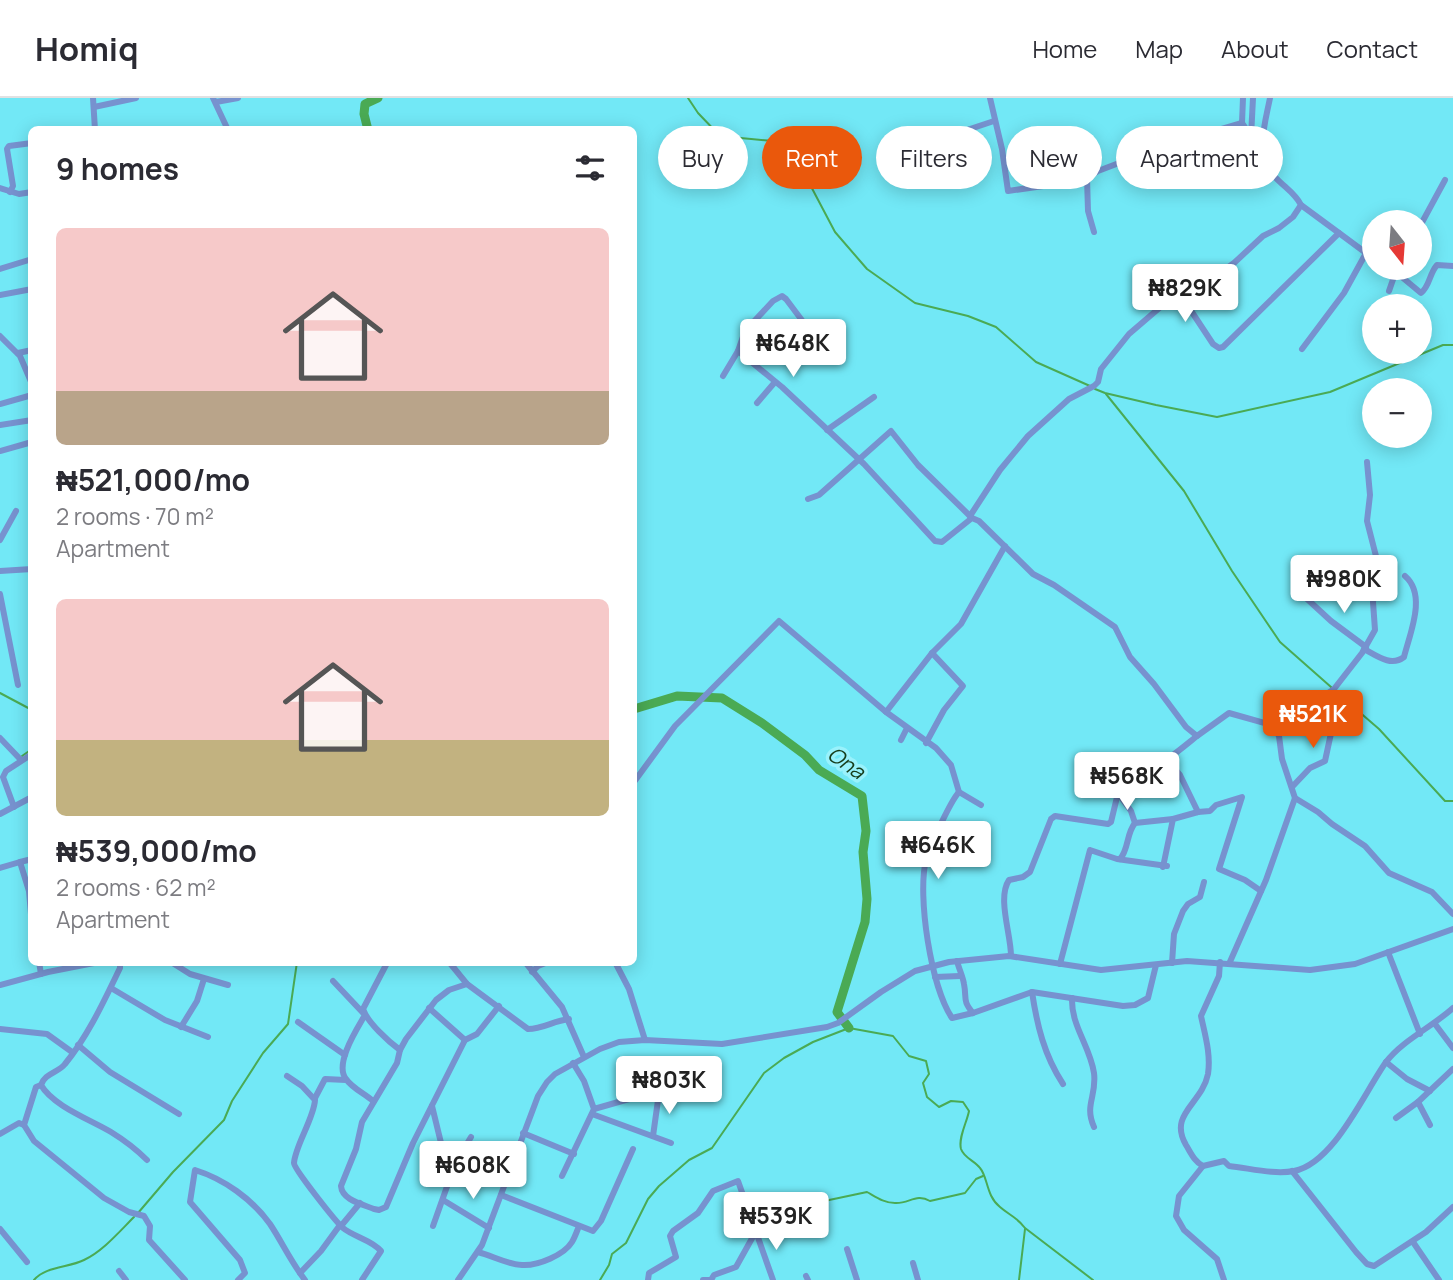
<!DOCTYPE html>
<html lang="en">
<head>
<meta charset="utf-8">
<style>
  body { margin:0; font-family:Manrope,sans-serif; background:#f7f7f7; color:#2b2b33; height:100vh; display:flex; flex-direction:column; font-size:26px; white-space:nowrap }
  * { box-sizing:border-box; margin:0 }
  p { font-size:23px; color:#7c7c81 }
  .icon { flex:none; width:38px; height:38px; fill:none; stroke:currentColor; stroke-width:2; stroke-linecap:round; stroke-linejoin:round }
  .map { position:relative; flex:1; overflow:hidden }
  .panel { position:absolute; left:28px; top:28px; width:609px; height:840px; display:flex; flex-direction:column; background:#fff; border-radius:10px; box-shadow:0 4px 18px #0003 }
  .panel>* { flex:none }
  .banner { position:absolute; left:658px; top:28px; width:665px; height:63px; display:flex; gap:14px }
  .needle { width:46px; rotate:163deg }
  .fabs { position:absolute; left:1362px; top:112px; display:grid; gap:14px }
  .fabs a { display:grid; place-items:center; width:70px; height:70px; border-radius:50%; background:#fff; box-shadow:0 4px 18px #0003; font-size:35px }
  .price { position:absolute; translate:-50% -60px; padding:0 16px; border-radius:7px; background:#fff; color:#222; font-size:23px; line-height:46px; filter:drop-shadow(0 2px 4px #0008) }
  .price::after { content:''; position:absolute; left:50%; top:42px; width:21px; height:16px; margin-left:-10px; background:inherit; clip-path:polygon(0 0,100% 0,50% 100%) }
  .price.active { background:#ea580c; color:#fff }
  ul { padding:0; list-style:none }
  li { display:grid; align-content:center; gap:14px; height:371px; padding:0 28px }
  li span { display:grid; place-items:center; height:217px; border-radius:10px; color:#555 }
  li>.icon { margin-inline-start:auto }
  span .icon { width:126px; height:126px; fill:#fffc; stroke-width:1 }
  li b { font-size:30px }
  h2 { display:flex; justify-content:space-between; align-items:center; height:84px; padding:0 28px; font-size:30px }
  .chip { padding:0 24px; border-radius:32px; background:#fff; box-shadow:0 4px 18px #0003; font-size:24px; line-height:63px }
  .chip.active { background:#ea580c; color:#fff }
  header { display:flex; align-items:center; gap:42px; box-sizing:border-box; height:98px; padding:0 35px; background:#fff; border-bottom:2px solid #e1e1e2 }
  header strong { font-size:33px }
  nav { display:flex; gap:38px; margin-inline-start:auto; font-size:24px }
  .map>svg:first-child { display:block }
</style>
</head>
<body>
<header>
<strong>Homiq</strong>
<nav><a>Home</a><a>Map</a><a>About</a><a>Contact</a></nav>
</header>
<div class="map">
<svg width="1453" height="1182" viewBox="0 0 1453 1182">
  <rect width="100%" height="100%" fill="#72e8f6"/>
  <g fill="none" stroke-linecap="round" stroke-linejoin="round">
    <g stroke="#4aaa54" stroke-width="2">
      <path d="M688 0 698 15 720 38 773 43 796 60 835 134 867 171 915 205 968 218 996 229 1036 264 1090 288"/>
      <path d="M1095 291 1105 295 1156 307 1217 319 1330 294 1443 247H1453"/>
      <path d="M1106 296 1184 393 1232 473 1280 544 1331 589"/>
      <path d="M1335 593 1379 631 1445 703H1453"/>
      <path d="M0 595 32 612"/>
      <path d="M22 658 32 651"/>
      <path d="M798 1114 815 1105 867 1094C876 1099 884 1105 895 1105 909 1106 916 1095 930 1103L965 1095 976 1081 983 1078"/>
      <path d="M138 1115 173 1074 224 1022 232 1003 263 955 288 926 297 864"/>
      <path d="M34 1182C46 1168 68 1170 84 1162 103 1153 119 1134 134 1119"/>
      <path d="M600 1182 609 1167 612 1156 626 1145 648 1101 659 1088 689 1062 712 1050 764 975 784 960 813 944 849 930 893 938 909 958 926 963 929 976 923 985 927 999 939 1009 951 1003 963 1004 969 1013C967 1024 958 1040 961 1051 964 1060 975 1063 980 1070 988 1079 986 1098 1000 1109 1009 1117 1017 1119 1025 1130L1093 1182"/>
      <path d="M1019 1182 1025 1131"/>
    </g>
    <g stroke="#4aaa54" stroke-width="9">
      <path d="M368 32 364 16 365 6 378 0"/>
      <path d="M634 611 677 598 722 600 762 625 805 657 819 672 862 698 866 733 863 754 867 801 865 824 837 914 849 930"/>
    </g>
    <g stroke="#7792cf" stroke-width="6">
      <path d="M93 0 95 32"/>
      <path d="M213 0 228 32"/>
      <path d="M990 0 1002 51 1008 93 1050 87 1081 79 1087 80"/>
      <path d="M1243 0 1242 25 1261 53"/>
      <path d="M216 4 238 0"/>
      <path d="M94 9 136 0"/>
      <path d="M1251 39 1253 0"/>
      <path d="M932 51 970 31 994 23"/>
      <path d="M0 90 19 96 32 94"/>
      <path d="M10 94 13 88 7 51 9 48 32 45"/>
      <path d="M1419 130 1445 82"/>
      <path d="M1094 134 1088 113 1087 80 1098 73 1161 49 1242 25"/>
      <path d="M1339 135 1366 155 1374 157"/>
      <path d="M0 171 32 161"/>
      <path d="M1397 175 1421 195C1430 188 1429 176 1437 167L1453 168"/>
      <path d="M1389 193 1397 170"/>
      <path d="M1180 196 1213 246 1219 250 1223 249 1339 135 1301 107"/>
      <path d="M0 197 32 191"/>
      <path d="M0 238 20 258 32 286"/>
      <path d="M1302 251 1344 195 1366 155"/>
      <path d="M738 253 782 289 864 366 935 443 942 444 972 420 979 423 1033 476 1054 487 1115 529 1130 559 1154 586 1186 629 1197 638 1229 615 1272 627 1279 638 1282 661 1295 700 1318 714 1332 726 1365 748 1389 775 1432 794 1453 816"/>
      <path d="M18 255 32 252"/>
      <path d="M723 278 738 253 745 233 773 203 782 198 786 201 807 229"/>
      <path d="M757 305 775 284"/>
      <path d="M0 306 32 297"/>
      <path d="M0 327 32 322"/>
      <path d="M827 332 874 299"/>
      <path d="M0 353 32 344"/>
      <path d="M808 401 819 397 891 333 918 367 971 419"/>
      <path d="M970 418 1000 372 1028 338 1069 301 1094 288 1098 284 1101 271 1129 236 1171 200 1220 175 1234 165 1263 138 1279 130 1293 119 1301 107C1295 95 1284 89 1275 79 1254 57 1265 26 1270 0"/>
      <path d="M0 442 16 413"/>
      <path d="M0 473 32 471"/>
      <path d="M0 496 18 587"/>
      <path d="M1306 500 1331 523 1366 549"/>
      <path d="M1364 551C1377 558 1391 569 1404 559 1410 535 1427 497 1405 478"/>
      <path d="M886 614 932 555 961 526 1005 448"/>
      <path d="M1277 634 1286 624 1334 591 1362 555 1375 532 1373 504 1378 466 1367 423 1370 397 1367 364"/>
      <path d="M0 640 21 662"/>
      <path d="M901 642 907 630"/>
      <path d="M926 645 944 612 963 588 932 555"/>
      <path d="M1167 662 1180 677 1198 714"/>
      <path d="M634 684 675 628 779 523 886 614 936 650 951 667 959 694 981 707"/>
      <path d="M1292 689 1310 670 1325 663 1333 626 1320 600"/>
      <path d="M1097 691C1139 687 1166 663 1197 638"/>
      <path d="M959 694C950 704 930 748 926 762 917 798 931 889 952 920L973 915 1032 894 1123 908 1135 907 1148 900 1156 867"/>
      <path d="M1118 695 1131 713 1135 725"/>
      <path d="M14 709 3 679 6 673 32 656"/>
      <path d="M0 716 32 699"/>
      <path d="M32 761 20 764 29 793 32 828"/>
      <path d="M1120 761C1129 751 1126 736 1135 725L1173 721"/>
      <path d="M1163 769 1173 721 1198 714 1210 713 1216 707 1242 699 1219 771 1245 782 1261 793"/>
      <path d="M0 770 20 764"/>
      <path d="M1388 854 1420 936"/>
      <path d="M1011 858C1011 836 997 800 1009 782L1023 779 1030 774 1051 721 1055 718 1108 726 1111 724 1118 695 1114 689"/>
      <path d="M957 863C959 871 963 879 964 886 967 901 962 902 973 915"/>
      <path d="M39 864 41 876"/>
      <path d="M120 864V870C104 903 88 938 65 966 58 975 45 975 41 987 53 1008 91 1022 111 1034 124 1042 136 1051 147 1062"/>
      <path d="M171 864 190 876 228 887"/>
      <path d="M384 864 386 867 363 911C367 924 389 944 400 952"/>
      <path d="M449 864 467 886 528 931C543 931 553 923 569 921"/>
      <path d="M525 864 562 909 584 959"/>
      <path d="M615 864 629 891 645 942"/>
      <path d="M1172 865 1174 836 1183 813 1188 806 1200 799 1204 784"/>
      <path d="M1060 866 1090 752 1117 761 1167 768"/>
      <path d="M1229 866 1266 782 1295 700"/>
      <path d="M532 874 538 868 548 864"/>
      <path d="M935 879 960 878"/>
      <path d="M333 883 365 917C357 931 334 966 346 981 352 990 365 996 373 1003"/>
      <path d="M467 886 449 892 436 902 406 941 400 952 397 965 362 1024 356 1051 341 1088C342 1102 362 1106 374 1111L379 1112 386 1109 413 1045 465 942 477 936 499 908"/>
      <path d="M0 887 48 874 99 864"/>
      <path d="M111 890 165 922 208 939"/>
      <path d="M1032 894C1037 927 1044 957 1063 986"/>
      <path d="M1072 900C1071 928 1090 948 1094 975 1097 998 1084 1007 1094 1029"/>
      <path d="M429 910 465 942"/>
      <path d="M298 924 345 957"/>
      <path d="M1435 926 1453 950"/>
      <path d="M181 929 197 903 204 881"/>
      <path d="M0 931 47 936 72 954"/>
      <path d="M78 947 110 974 179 1016"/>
      <path d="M1386 964 1407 981 1430 993"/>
      <path d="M287 978 302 988 315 1002C314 1020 295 1048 294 1065 294 1071 336 1124 343 1130 354 1139 372 1142 381 1153L362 1182"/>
      <path d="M41 987 36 989 24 1027 34 1043 104 1100 129 1114 144 1118 150 1128 149 1142 185 1182"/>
      <path d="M315 1000 325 981 346 982"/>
      <path d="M1418 1004 1453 971"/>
      <path d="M432 1008 442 1049 455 1066"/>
      <path d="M594 1011 650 995 697 996"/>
      <path d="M592 1016 671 1045"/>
      <path d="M1396 1020 1418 1004 1430 1027"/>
      <path d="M523 1035 574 1056"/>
      <path d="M0 1036 19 1025 24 1027"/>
      <path d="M653 1038 659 995"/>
      <path d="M1203 1068C1194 1063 1191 1055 1186 1047 1168 1016 1202 1006 1208 976 1211 956 1205 937 1201 918L1219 878 1220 864"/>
      <path d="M1292 1073 1356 1154 1367 1166 1374 1168 1426 1134 1453 1109"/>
      <path d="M562 1078 594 1011 584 983 573 965"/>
      <path d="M501 1097 593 1133 601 1123 633 1051"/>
      <path d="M443 1102 489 1130"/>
      <path d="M341 1128 360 1105"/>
      <path d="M433 1128 455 1066 471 1039"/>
      <path d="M0 1131 27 1164"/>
      <path d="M1413 1144 1439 1182"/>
      <path d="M847 1151 857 1182"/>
      <path d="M478 1154C493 1158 506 1166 522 1167 538 1168 564 1157 572 1144 575 1139 577 1133 579 1128"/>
      <path d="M913 1165 918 1182"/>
      <path d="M119 1173 126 1182"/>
      <path d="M300 1175 321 1153 340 1127"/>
      <path d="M806 1178 808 1182"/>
      <path d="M238 1182 245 1175 240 1162 190 1104 195 1072C224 1081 252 1101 270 1126 282 1144 291 1164 305 1182"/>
      <path d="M458 1182 482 1147 538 998 547 984 555 976 600 951 619 944 645 942 722 946 827 929 838 925 881 894 915 873 949 864 1009 858 1101 872 1187 863 1310 872 1355 866 1453 831"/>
      <path d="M648 1182 649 1175 676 1159 670 1138 673 1133 698 1115 713 1093 738 1083 773 1182"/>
      <path d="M703 1182H711L714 1177 736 1169 755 1135"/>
      <path d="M1224 1182 1217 1161 1184 1132 1176 1118 1179 1098 1203 1068 1224 1063 1229 1068C1249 1070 1274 1077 1294 1073 1334 1065 1364 995 1386 964 1403 942 1432 929 1453 910"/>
    </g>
  </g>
  <g text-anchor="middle" stroke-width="7" stroke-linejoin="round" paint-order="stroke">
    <g font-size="21" font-style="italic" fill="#163c1a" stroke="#99f2fc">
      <text transform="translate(846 665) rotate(35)" y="7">Ona</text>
    </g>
  </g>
</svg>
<div class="fabs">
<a><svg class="needle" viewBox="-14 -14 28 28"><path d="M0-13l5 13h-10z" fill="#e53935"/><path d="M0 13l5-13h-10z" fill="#7c7c81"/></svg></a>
<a>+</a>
<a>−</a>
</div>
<b class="price" style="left:1185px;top:226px">₦829K</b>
<b class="price" style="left:793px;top:281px">₦648K</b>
<b class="price" style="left:1344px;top:517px">₦980K</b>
<b class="price active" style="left:1313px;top:652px">₦521K</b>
<b class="price" style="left:1127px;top:714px">₦568K</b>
<b class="price" style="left:938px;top:783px">₦646K</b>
<b class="price" style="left:669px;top:1018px">₦803K</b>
<b class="price" style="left:473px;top:1103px">₦608K</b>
<b class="price" style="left:776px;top:1154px">₦539K</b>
<div class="banner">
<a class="chip">Buy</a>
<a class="chip active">Rent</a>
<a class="chip">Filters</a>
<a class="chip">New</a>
<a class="chip">Apartment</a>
</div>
<section class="panel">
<h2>9 homes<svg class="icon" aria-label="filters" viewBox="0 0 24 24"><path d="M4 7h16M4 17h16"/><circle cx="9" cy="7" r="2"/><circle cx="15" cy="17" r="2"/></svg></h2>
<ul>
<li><span style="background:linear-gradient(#f6c9c9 75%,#b9a48a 0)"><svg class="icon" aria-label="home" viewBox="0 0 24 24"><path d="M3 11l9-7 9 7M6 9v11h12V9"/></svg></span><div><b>₦521,000/mo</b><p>2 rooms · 70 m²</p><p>Apartment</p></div></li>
<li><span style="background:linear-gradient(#f6c9c9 65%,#c2b280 0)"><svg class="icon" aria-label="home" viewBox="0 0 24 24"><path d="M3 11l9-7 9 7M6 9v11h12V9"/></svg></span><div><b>₦539,000/mo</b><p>2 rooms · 62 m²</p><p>Apartment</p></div></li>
</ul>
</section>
</div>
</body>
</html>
